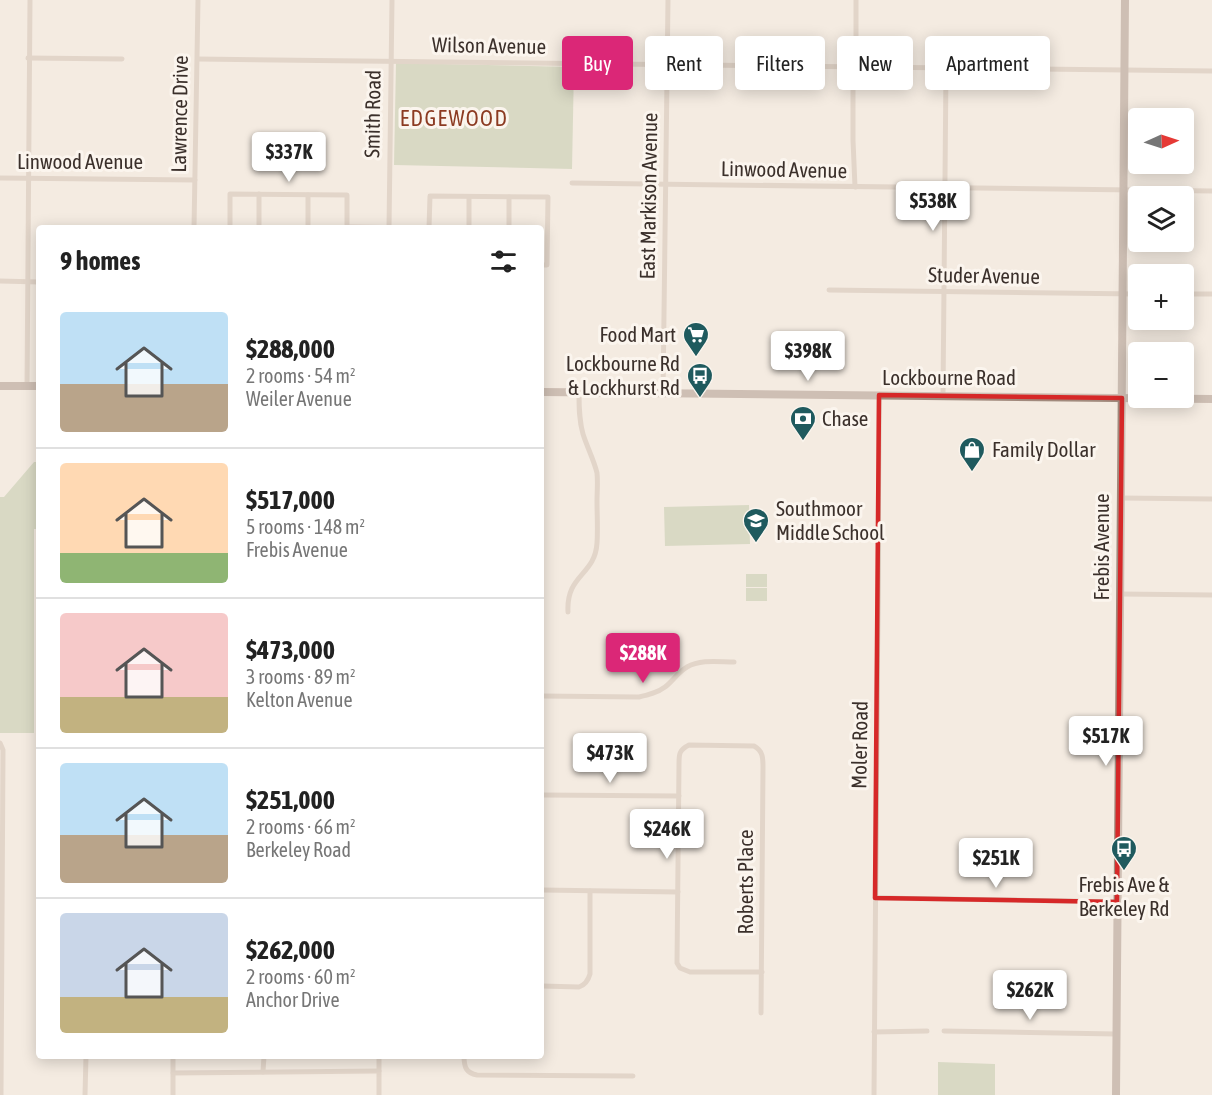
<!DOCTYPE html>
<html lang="en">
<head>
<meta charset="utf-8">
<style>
  body { margin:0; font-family:"Asap Condensed",sans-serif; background:#f2f2f2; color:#222; height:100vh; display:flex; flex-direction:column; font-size:22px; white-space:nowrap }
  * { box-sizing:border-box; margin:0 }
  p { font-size:20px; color:#767676 }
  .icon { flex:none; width:33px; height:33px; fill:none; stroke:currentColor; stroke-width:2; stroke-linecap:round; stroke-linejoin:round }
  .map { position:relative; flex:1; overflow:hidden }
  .panel { position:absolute; left:36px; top:225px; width:508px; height:834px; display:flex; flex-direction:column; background:#fff; border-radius:6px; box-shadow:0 3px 15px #0003 }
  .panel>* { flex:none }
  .banner { position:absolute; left:562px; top:36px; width:560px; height:54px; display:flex; gap:12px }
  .needle { width:39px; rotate:87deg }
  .buttons { position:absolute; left:1128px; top:108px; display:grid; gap:12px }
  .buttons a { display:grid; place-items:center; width:66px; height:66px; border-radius:6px; background:#fff; box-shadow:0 3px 15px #0003; font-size:30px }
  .price { position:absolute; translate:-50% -51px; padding:0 14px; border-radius:6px; background:#fff; color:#222; font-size:20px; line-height:39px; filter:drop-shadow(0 2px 3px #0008) }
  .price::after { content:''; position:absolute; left:50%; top:36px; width:18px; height:14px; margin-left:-9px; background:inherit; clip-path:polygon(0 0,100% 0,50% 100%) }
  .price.current { background:#db2777; color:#fff }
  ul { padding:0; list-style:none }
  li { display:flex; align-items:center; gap:18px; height:150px; padding:0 24px }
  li+li { border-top:2px solid #e0e0e0 }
  li span { display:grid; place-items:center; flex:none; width:168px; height:120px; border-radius:6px; color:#555 }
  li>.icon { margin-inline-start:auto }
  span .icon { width:72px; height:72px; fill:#fffc; stroke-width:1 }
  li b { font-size:26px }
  h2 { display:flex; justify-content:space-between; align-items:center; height:72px; padding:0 24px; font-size:26px }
  .tag { padding:0 21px; border-radius:6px; background:#fff; box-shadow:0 3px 15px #0003; font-size:21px; line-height:54px }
  .tag.current { background:#db2777; color:#fff }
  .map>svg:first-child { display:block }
</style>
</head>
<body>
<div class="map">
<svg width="1212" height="1095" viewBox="0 0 1212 1095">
  <rect width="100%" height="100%" fill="#f4ebe1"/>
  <g fill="#b8c4a0">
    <path d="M396 63 574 67 572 169 394 165Z"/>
    <path d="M34 462H39V529H34V733H0V497H4Z"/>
    <path d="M749 505 750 544 665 546 664 507Z"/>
    <rect x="746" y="574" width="21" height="13"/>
    <rect x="746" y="588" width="21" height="13"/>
    <path d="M938 1062 995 1064V1095H938Z"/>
  </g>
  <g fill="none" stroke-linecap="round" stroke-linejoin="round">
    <g stroke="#cdbbac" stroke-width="5">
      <path d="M856 0V67"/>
      <path d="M28 58 122 59"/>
      <path d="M198 59 1212 71"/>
      <path d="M853 66V140L855 187"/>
      <path d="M0 178 195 180"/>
      <path d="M572 183 1212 191"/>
      <path d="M347 227 420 228"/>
      <path d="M194 228 198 0"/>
      <path d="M230 228V194L347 195V228"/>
      <path d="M259 228V194"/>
      <path d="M308 228V195"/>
      <path d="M389 228 392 0"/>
      <path d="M429 228 430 196 548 197 547 265H542"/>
      <path d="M469 228V197"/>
      <path d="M509 228V197"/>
      <path d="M0 281 39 282"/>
      <path d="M829 290 1138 294"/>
      <path d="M1184 294H1212"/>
      <path d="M27 386 30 0"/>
      <path d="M663 393 668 0"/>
      <path d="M943 396 946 69"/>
      <path d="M1121 498 1212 499"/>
      <path d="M1120 594 1212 595"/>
      <path d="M568 612C566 574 595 576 597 543 598 529 597 515 597 501 597 492 598 482 597 473 594 460 587 447 583 434 579 420 579 407 579 393"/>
      <path d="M542 696 639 697C648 695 657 693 665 687 673 681 678 672 687 667 701 659 719 662 734 662"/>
      <path d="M0 743 3 750 1 1095"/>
      <path d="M542 795 679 796"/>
      <path d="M542 890 678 892"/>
      <path d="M875 898 1117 902"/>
      <path d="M542 986 579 987C585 985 588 981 590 974V891"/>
      <path d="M761 1013 763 767C763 758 763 751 754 746L689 745C679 750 679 754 679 764L677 963 680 968 690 972H762"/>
      <path d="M944 1031 1116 1034"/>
      <path d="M874 1032 927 1031"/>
      <path d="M464 1056C464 1067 466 1073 477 1075L633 1076"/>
      <path d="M263 1072 264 1056"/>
      <path d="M173 1073 379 1071"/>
      <path d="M85 1095 86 1056"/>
      <path d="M173 1095V1056"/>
      <path d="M379 1095V1056"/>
      <path d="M874 1095 878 592 879 395"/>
    </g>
    <g stroke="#a18a7d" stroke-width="8">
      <path d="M0 386H39"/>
      <path d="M542 392 1212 399"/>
      <path d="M1116 1095 1125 0"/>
    </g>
  </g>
  <path d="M0 0H1212V1095H0ZM879 395 1122 398 1117 902 875 898Z" fill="#f4ebe1" fill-opacity=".55" fill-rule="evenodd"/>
  <path fill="none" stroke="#d62828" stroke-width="4.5" stroke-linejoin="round" d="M879 395 1122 398 1117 902 875 898Z"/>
  <defs>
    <symbol id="supermarket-pin" viewBox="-11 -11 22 30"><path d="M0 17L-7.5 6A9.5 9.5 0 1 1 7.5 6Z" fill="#1f5a5e" stroke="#fbf5ee"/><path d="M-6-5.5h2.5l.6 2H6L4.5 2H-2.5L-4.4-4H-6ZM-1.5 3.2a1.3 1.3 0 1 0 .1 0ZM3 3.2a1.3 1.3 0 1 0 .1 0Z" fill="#fff"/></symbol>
    <symbol id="bus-pin" viewBox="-11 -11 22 30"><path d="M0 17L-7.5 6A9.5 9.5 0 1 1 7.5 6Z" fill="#1f5a5e" stroke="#fbf5ee"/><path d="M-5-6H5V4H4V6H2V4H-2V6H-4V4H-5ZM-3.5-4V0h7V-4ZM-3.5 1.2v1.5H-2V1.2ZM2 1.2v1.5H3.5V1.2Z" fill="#fff"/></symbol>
    <symbol id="bank-pin" viewBox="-11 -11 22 30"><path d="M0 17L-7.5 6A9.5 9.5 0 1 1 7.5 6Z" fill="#1f5a5e" stroke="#fbf5ee"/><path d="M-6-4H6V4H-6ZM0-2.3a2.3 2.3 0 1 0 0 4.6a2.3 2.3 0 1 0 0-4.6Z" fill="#fff"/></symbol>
    <symbol id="shop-pin" viewBox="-11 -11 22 30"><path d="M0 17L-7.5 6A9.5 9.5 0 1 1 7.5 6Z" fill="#1f5a5e" stroke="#fbf5ee"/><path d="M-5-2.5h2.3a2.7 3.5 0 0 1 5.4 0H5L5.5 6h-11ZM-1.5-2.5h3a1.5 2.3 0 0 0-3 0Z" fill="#fff"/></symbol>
    <symbol id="school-pin" viewBox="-11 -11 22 30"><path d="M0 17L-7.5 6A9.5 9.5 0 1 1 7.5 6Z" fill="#1f5a5e" stroke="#fbf5ee"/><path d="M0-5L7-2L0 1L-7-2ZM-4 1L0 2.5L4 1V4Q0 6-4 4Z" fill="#fff"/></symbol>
  </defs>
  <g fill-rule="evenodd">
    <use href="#supermarket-pin" x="681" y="320" width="30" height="40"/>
    <use href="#bus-pin" x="685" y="361" width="30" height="40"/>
    <use href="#bank-pin" x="788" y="404" width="30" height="40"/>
    <use href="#shop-pin" x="957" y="435" width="30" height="40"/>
    <use href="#school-pin" x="741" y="506" width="30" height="40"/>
    <use href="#bus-pin" x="1109" y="834" width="30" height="40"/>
  </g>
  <g text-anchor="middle" stroke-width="6" stroke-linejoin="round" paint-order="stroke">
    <g font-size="21" fill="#3b302b" stroke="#fbf5ee">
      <text transform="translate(489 46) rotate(1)" y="7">Wilson Avenue</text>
      <text transform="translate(180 114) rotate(-89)" y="7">Lawrence Drive</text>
      <text transform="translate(373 114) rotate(-89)" y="7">Smith Road</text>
      <text x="80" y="169">Linwood Avenue</text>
      <text transform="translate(784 170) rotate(1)" y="7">Linwood Avenue</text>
      <text transform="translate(649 196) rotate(-89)" y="7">East Markison Avenue</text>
      <text transform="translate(984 276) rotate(1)" y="7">Studer Avenue</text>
      <text x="949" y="385">Lockbourne Road</text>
      <text transform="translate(1102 547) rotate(-90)" y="7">Frebis Avenue</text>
      <text transform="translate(860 745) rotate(-89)" y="7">Moler Road</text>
      <text transform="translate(746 882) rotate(-90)" y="7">Roberts Place</text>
    </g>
    <g font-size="21" fill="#3b302b" stroke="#fbf5ee" text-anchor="start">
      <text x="676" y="342" text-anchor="end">Food Mart</text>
      <text x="680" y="371" text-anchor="end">Lockbourne Rd<tspan x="680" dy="24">&amp; Lockhurst Rd</tspan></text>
      <text x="822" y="426">Chase</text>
      <text x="992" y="457">Family Dollar</text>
      <text x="776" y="516">Southmoor<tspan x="776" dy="24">Middle School</tspan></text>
      <text x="1124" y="892" text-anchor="middle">Frebis Ave &amp;<tspan x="1124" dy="24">Berkeley Rd</tspan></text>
    </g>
    <g font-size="22" letter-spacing="1.5" fill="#8c3b22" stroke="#fbf5ee">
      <text x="454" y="126">EDGEWOOD</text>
    </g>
  </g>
</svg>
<div class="buttons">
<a><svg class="needle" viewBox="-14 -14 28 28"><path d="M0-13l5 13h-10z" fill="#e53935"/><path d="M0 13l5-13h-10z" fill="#767676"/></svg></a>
<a><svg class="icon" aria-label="layers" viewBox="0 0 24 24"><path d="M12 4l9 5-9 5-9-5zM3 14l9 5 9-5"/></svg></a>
<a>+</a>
<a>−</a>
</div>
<b class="price" style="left:289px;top:183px">$337K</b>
<b class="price" style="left:933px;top:232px">$538K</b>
<b class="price" style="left:808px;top:382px">$398K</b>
<b class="price current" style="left:643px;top:684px">$288K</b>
<b class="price" style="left:1106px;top:767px">$517K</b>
<b class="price" style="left:610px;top:784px">$473K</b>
<b class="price" style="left:667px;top:860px">$246K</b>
<b class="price" style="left:996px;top:889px">$251K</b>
<b class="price" style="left:1030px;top:1021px">$262K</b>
<div class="banner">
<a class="tag current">Buy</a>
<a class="tag">Rent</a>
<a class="tag">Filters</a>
<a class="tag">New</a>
<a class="tag">Apartment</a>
</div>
<section class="panel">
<h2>9 homes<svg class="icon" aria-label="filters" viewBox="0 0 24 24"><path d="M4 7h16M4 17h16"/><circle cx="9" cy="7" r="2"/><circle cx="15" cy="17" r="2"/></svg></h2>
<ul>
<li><span style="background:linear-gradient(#bfe0f5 60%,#b9a48a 0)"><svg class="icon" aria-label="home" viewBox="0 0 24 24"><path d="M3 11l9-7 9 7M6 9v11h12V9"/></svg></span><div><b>$288,000</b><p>2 rooms · 54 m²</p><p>Weiler Avenue</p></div></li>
<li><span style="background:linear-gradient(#ffd9b3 75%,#8fb573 0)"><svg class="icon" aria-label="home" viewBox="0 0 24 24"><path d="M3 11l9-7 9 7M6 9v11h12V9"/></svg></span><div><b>$517,000</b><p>5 rooms · 148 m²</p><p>Frebis Avenue</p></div></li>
<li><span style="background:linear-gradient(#f6c9c9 70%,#c2b280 0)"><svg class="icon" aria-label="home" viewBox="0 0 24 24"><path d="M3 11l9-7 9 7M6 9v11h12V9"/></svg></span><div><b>$473,000</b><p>3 rooms · 89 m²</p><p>Kelton Avenue</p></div></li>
<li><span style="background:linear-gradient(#bfe0f5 60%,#b9a48a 0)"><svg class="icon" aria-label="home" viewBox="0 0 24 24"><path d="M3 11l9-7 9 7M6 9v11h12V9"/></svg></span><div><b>$251,000</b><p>2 rooms · 66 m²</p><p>Berkeley Road</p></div></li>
<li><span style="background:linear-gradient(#c9d6e8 70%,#c2b280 0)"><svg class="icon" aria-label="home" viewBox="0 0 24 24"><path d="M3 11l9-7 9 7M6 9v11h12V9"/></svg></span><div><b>$262,000</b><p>2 rooms · 60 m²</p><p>Anchor Drive</p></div></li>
</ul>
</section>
</div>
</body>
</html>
